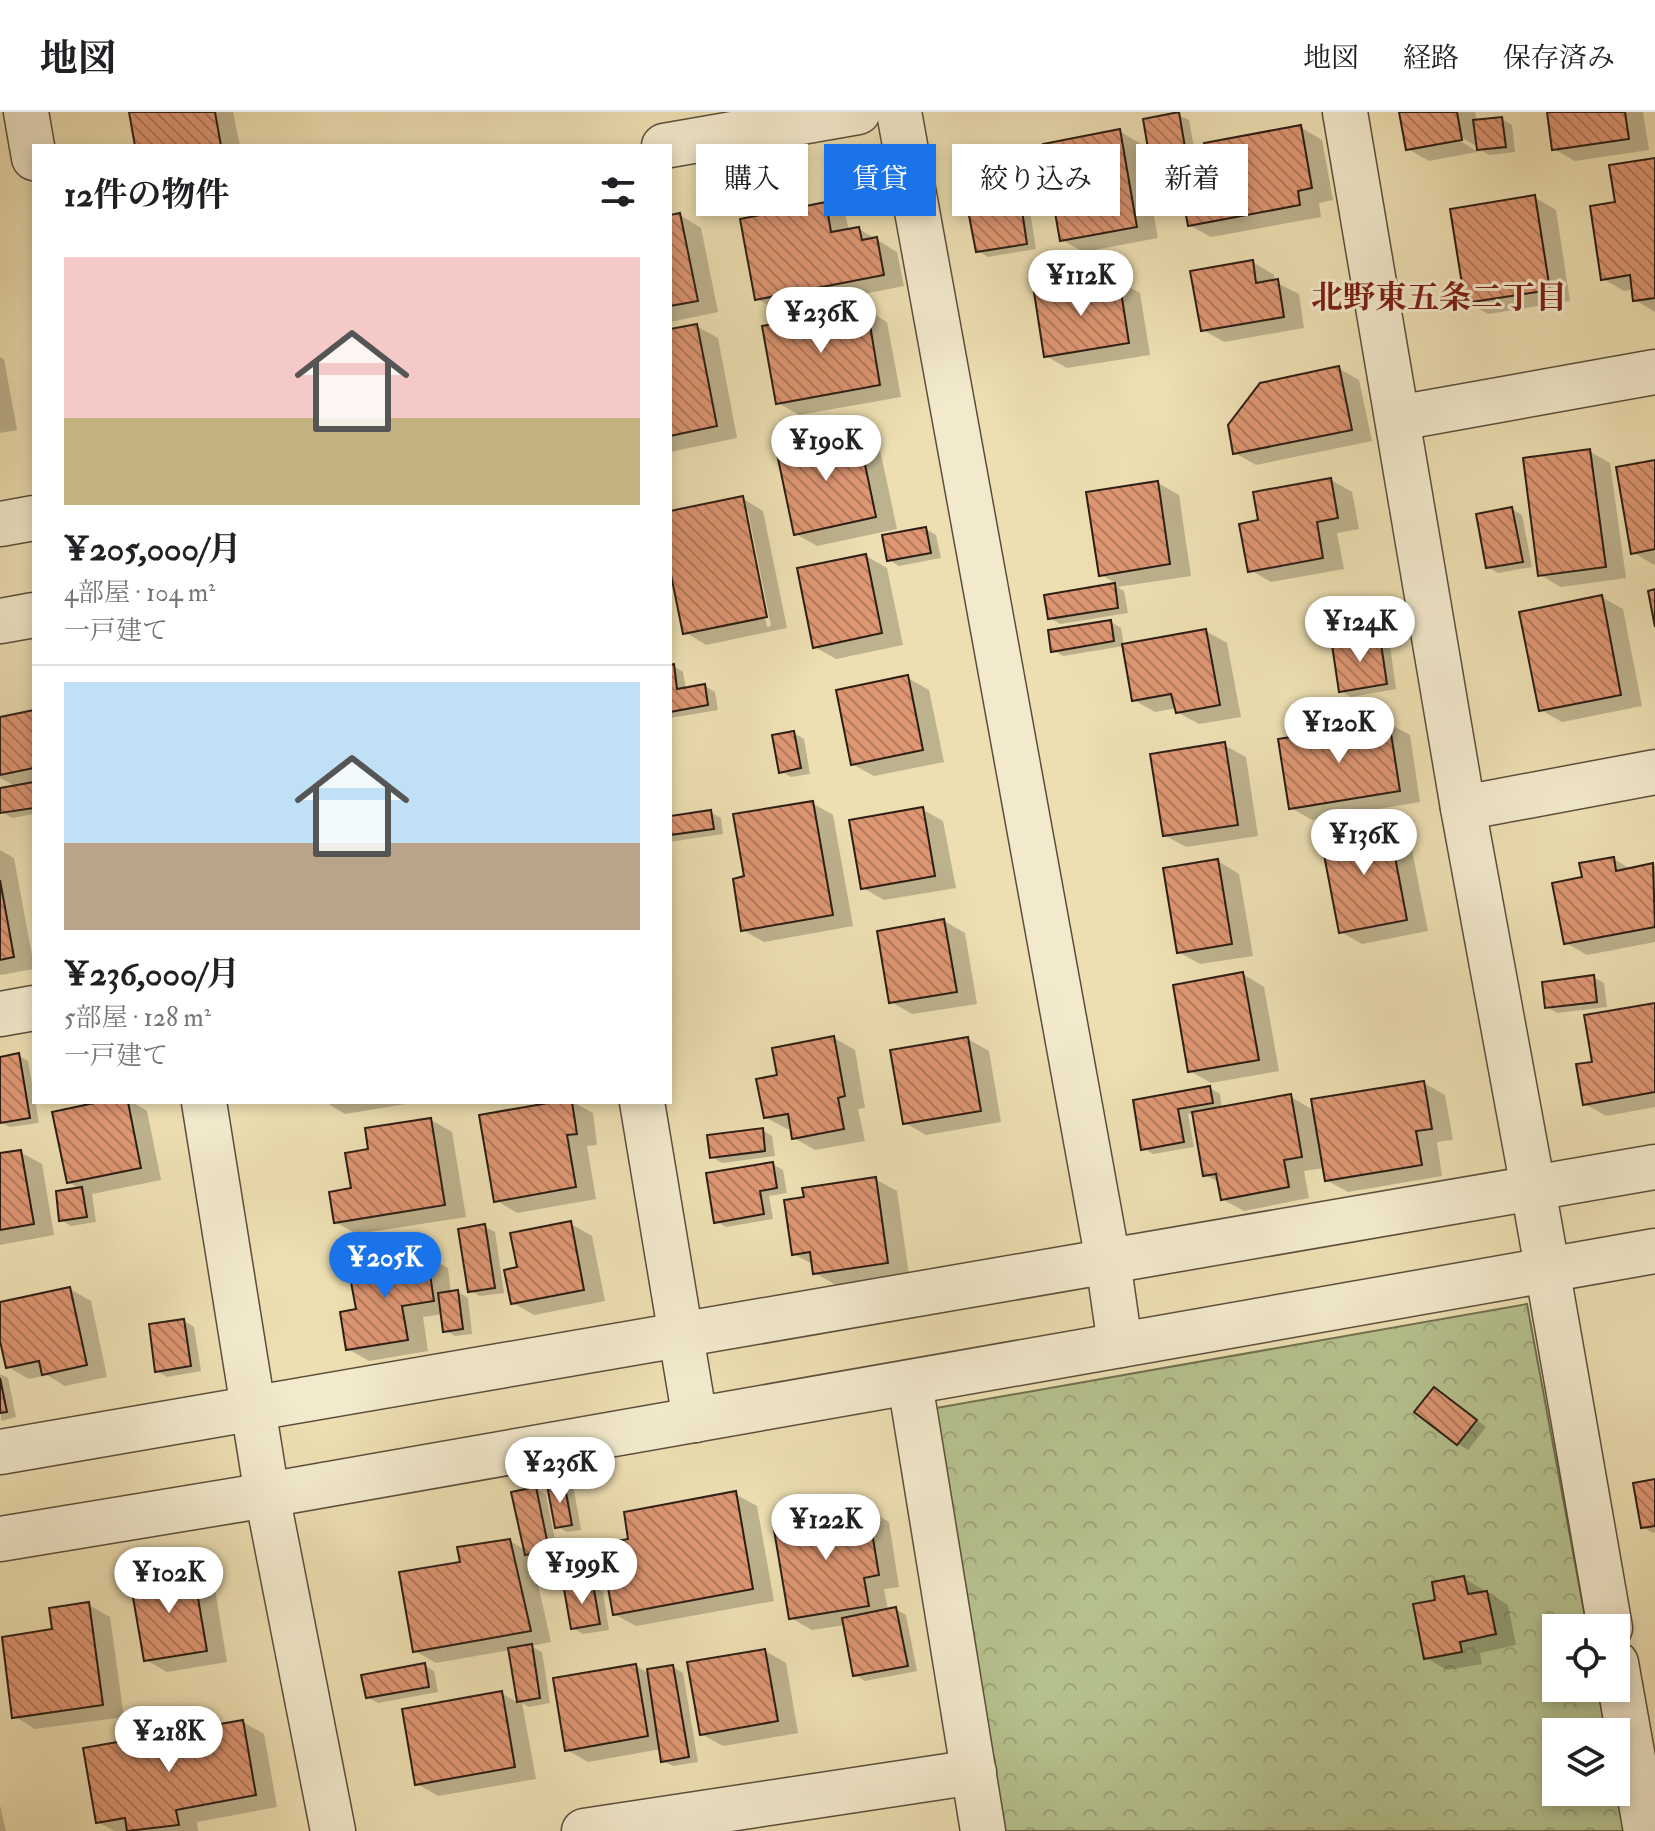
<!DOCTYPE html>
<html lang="ja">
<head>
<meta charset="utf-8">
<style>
  body { margin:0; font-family:"IM FELL Double Pica","Noto Serif JP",serif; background:#f2f2f2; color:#202124; height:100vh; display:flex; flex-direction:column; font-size:30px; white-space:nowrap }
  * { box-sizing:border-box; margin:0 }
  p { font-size:26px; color:#757577 }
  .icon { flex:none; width:44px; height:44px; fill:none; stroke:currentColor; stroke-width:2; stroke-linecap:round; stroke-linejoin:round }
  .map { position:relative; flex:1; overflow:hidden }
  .details { position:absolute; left:32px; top:32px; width:640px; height:960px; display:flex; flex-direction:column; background:#fff; border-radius:0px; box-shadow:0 4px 12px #0003 }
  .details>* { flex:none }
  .hud { position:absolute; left:696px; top:32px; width:760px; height:72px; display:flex; gap:16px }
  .fabs { position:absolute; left:1542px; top:1502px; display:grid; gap:16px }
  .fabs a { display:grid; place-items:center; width:88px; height:88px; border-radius:0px; background:#fff; box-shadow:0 4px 12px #0003; font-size:40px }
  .price { position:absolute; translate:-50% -68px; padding:0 18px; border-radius:28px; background:#fff; color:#222; font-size:26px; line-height:52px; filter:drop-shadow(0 2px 4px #0008) }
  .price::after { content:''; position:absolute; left:50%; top:48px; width:24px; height:18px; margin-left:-12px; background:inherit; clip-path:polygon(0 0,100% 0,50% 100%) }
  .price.current { background:#1a73e8; color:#fff }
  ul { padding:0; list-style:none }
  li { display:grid; align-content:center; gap:16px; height:424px; padding:0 32px }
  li+li { border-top:2px solid #e0e0e0 }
  li span { display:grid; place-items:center; height:248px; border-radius:0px; color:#555 }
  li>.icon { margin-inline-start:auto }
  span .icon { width:144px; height:144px; fill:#fffc; stroke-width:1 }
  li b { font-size:34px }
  h2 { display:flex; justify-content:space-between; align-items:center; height:96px; padding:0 32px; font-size:34px }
  .tag { padding:0 28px; border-radius:0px; background:#fff; box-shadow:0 4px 12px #0003; font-size:28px; line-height:72px }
  .tag.current { background:#1a73e8; color:#fff }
  header { display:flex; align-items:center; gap:48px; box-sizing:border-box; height:112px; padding:0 40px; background:#fff; border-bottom:2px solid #e0e0e0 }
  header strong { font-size:38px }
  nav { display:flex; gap:44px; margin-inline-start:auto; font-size:28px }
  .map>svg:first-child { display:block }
</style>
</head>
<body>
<header>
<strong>地図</strong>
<nav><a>地図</a><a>経路</a><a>保存済み</a></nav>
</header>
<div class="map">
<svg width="1655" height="1719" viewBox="0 0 1655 1719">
  <defs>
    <pattern id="forest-crowns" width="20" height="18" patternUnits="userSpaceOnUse" patternTransform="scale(2)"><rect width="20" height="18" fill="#b6c28e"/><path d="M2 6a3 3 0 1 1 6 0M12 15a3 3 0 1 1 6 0" fill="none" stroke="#9da67a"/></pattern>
    <pattern id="building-back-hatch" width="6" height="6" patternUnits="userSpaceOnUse" patternTransform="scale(2)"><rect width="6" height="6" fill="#de9673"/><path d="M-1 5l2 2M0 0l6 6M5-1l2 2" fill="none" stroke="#b47a5d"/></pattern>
  </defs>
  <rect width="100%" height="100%" fill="#eddfb2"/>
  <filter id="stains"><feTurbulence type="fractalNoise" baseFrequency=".0025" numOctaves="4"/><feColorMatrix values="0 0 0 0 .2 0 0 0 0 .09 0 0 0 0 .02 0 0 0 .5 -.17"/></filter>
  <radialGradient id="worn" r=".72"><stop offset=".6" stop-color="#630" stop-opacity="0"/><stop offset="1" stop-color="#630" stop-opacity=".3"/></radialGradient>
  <path fill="url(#forest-crowns)" stroke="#717051" stroke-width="2" d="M1527 1192 1587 1516H1556V1576H1598L1606 1620H1556V1680H1616V1672L1625 1719H1005L936 1296Z"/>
  <g fill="#0003" fill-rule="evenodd">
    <path d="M131 0H233L240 34H137Z"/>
    <path d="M1401 0H1475L1477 10 1502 7 1512 13 1515 40 1489 43 1482 39 1429 49 1408 37ZM1454 21 1478 35V40L1452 24Z"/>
    <path d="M1549 0H1643L1649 38 1575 49 1554 37Z"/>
    <path d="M1178 3 1189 8 1197 52 1163 59 1152 53Z"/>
    <path d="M1300 15 1322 28 1333 88 1319 91 1321 105 1211 125 1189 113 1214 74Z"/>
    <path d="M1119 19 1141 32 1158 126 1083 140 1062 128Z"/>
    <path d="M1655 48V200L1635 188 1633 177 1624 179 1603 167 1617 92Z"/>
    <path d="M1534 85 1556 98 1570 189 1488 202 1467 190Z"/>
    <path d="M1019 87 1029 93 1036 137 988 145 978 139Z"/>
    <path d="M825 93 846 105 849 119 859 117 897 140 904 174 778 199 757 187Z"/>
    <path d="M680 103 701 116 718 200 670 210V105Z"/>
    <path d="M1253 150 1274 163 1275 170 1299 182 1304 216 1224 230 1203 218Z"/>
    <path d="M1118 169 1140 181 1150 243 1067 256 1046 244Z"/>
    <path d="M866 197 887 210 901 285 799 303 778 291Z"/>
    <path d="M696 214 718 226 737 326 670 340V220Z"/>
    <path d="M0 245 4 247 17 318 0 321Z"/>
    <path d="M1338 256 1359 268 1372 329 1256 353 1235 341Z"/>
    <path d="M858 321 879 333 897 417 817 434 796 422Z"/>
    <path d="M1589 339 1610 351 1626 466 1561 475 1540 463Z"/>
    <path d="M1655 350V452L1654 453 1633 440Z"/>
    <path d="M1331 368 1352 380 1359 417 1337 421 1344 457 1271 470 1250 458 1260 410Z"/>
    <path d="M1158 371 1179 383 1191 464 1117 475 1124 479 1128 501 1060 512 1050 506 1046 484 1118 473 1100 462Z"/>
    <path d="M742 386 763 399 787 516 706 533 685 520 670 448V401ZM744 399H748L771 514 767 515Z"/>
    <path d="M1512 397 1522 403 1532 455 1498 461 1488 455Z"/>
    <path d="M926 417 936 423 941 446 899 454 889 448Z"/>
    <path d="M866 444 887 456 903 533 836 547 815 535Z"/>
    <path d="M1601 485 1623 497 1642 594 1562 610 1541 598Z"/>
    <path d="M1111 510 1121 516 1124 534 1063 544 1053 538Z"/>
    <path d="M1206 519 1227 531 1241 605 1199 612 1177 600V596L1155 600 1134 588Z"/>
    <path d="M1379 528 1390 533 1396 577 1351 585 1341 579Z"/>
    <path d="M673 554 683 560 686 577 705 574 715 580 718 598 670 606V555Z"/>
    <path d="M908 566 929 578 944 650 874 664 852 652Z"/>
    <path d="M34 601V702L12 706 2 700 0 686V678L17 675 0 666V607Z"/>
    <path d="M1388 611 1410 623 1420 690 1312 708 1291 696Z"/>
    <path d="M794 621 804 627 810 662 791 665 781 659Z"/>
    <path d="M1224 633 1246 645 1258 724 1186 735 1164 723Z"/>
    <path d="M812 691 833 703 853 814 764 830 743 818 746 766Z"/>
    <path d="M922 697 943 709 956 776 884 788 863 776Z"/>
    <path d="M710 700 721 706 723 722 670 730V706Z"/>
    <path d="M1388 710 1409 723 1428 819 1362 832 1341 820Z"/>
    <path d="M0 738 14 746 34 854V857L0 863Z"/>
    <path d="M1614 747 1632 758 1655 754V830L1587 843 1566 831 1584 767Z"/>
    <path d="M1218 749 1239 762 1253 844 1200 852 1178 840Z"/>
    <path d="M944 809 965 821 977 892 912 902 891 890Z"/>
    <path d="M1243 862 1264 875 1279 959 1211 971 1190 959Z"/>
    <path d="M1593 865 1604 871 1607 895 1557 901 1547 895Z"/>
    <path d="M1655 893V995L1606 1004 1585 992 1594 952Z"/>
    <path d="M834 926 855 938 865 996 858 997 865 1029 815 1038 794 1026 793 1016 787 1017 765 1005 780 964Z"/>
    <path d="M968 927 989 939 1001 1010 926 1023 905 1011Z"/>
    <path d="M18 943 28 949 39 1011 10 1015 0 1010V947Z"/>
    <path d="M1424 971 1445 983 1453 1028 1437 1030 1442 1064 1348 1080 1326 1068 1324 1056 1304 1059 1309 1086 1244 1099 1222 1087 1220 1071 1205 1063 1194 1001 1188 1002 1194 1035 1153 1042 1143 1036 1135 989 1210 976 1220 982 1222 997 1291 985 1315 999Z"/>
    <path d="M109 990H132L147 999 161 1068 92 1082 96 1110 71 1114 61 1108 80 1077 68 1070Z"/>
    <path d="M325 990H418L345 1002Z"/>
    <path d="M566 990H573L593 1001 597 1033 587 1034 596 1087 517 1101 496 1088Z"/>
    <path d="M431 1008 452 1020 466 1105 357 1122 335 1110 354 1078 370 1039Z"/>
    <path d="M762 1018 772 1024 775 1044 722 1051 712 1045Z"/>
    <path d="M20 1040 42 1052 54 1123 0 1133V1043Z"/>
    <path d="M772 1052 783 1058 787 1081 769 1084 773 1107 726 1115 716 1109Z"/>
    <path d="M875 1067 897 1079 909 1163 836 1173 815 1161 814 1153 794 1142 806 1087Z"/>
    <path d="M571 1112 592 1124 605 1189 534 1203 513 1191 519 1157Z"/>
    <path d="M485 1115 495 1120 504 1181 480 1184 469 1178Z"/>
    <path d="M426 1144 448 1156 451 1181 458 1180 468 1186 472 1222 455 1224 445 1218 443 1202 423 1205 428 1239 369 1249 348 1237 358 1199Z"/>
    <path d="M70 1177 91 1189 107 1265 65 1274 47 1263 29 1267 8 1255 0 1219V1192Z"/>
    <path d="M184 1209 194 1215 201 1259 167 1265 157 1259Z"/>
    <path d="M0 1262 8 1266 16 1305 1 1309Z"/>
    <path d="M1445 1283 1486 1315 1468 1338 1458 1332Z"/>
    <path d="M1655 1369V1420L1653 1421 1643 1415Z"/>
    <path d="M564 1372 574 1378 581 1418 567 1420 556 1414Z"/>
    <path d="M536 1377 546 1383 558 1443 537 1448 532 1446 551 1530 531 1534 542 1540 550 1591 529 1595 522 1591 536 1667 438 1684 417 1672 501 1581 520 1592 510 1538 436 1551 415 1539 463 1451 510 1429 525 1438Z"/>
    <path d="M735 1382 757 1394 774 1489 636 1514 614 1502 630 1429Z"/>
    <path d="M868 1398 889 1410 899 1475 884 1477 888 1499 896 1497 906 1503 917 1559 865 1569 855 1563 845 1513 812 1518 791 1506Z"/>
    <path d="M193 1459 214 1471 227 1550 167 1560 146 1548Z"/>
    <path d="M1464 1466 1508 1493 1516 1533 1480 1541 1482 1552 1447 1558 1426 1546 1437 1490Z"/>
    <path d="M593 1474 603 1480 609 1518 583 1522 573 1516Z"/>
    <path d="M89 1493 110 1505 124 1605 35 1617 14 1604 54 1519Z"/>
    <path d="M765 1539 786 1551 798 1621 723 1634 701 1622Z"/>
    <path d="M424 1553 434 1559 438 1580 378 1591 367 1585Z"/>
    <path d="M636 1554 650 1562 673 1555 683 1561 698 1650 673 1654 663 1649 661 1637 588 1650 567 1638Z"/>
    <path d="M243 1610 264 1622 277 1695 197 1710 198 1719H114L98 1710Z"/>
    <path d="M0 1693 6 1719H0Z"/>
  </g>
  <g fill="url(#building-back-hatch)" stroke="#2c1e14" stroke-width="2">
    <path d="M129 0H215L221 34H135Z"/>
    <path d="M1179 0 1187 47 1151 54 1143 7Z"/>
    <path d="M1399 0H1457L1462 28 1406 38Z"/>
    <path d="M1547 0H1625L1629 27 1552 38Z"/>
    <path d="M1502 5 1506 35 1477 38 1473 8Z"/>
    <path d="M1301 13 1312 76 1298 79 1300 93 1188 114 1181 77 1211 72 1204 31Z"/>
    <path d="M1120 17 1137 115 1060 129 1043 32Z"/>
    <path d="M1655 46V186L1633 189 1630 163 1601 168 1590 94 1615 90 1609 53Z"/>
    <path d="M1535 83 1550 178 1465 191 1450 97Z"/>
    <path d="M1020 85 1027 132 976 140 967 93Z"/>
    <path d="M826 90 831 120 859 115 862 128 877 125 884 163 755 188 740 107Z"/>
    <path d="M680 101 698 189 670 194V103Z"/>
    <path d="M1253 148 1256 171 1278 167 1284 205 1201 219 1190 159Z"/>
    <path d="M1119 167 1129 231 1044 245 1034 180Z"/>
    <path d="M867 195 880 273 776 292 762 214Z"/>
    <path d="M697 212 717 314 670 324V217Z"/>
    <path d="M1339 254 1352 318 1233 342 1228 313 1260 271Z"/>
    <path d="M858 319 876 405 794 423 776 337Z"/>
    <path d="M1590 337 1606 455 1538 464 1523 346Z"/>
    <path d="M1655 348V437L1631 442 1616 355Z"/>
    <path d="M1331 366 1338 406 1317 410 1323 446 1248 460 1239 412 1258 408 1253 380Z"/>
    <path d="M1158 369 1170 452 1099 464 1086 380Z"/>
    <path d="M743 384 767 505 683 522 670 458V399Z"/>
    <path d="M1512 395 1523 450 1486 456 1476 402Z"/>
    <path d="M926 415 931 441 887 449 882 423Z"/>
    <path d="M866 442 882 521 813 536 797 456Z"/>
    <path d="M1115 471 1118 496 1048 507 1044 483Z"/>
    <path d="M1655 477V515L1648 479Z"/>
    <path d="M1602 483 1621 583 1539 599 1519 500Z"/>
    <path d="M1111 508 1114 529 1051 540 1048 518Z"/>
    <path d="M1206 517 1220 593 1176 601 1171 582 1132 589 1122 532Z"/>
    <path d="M1380 525 1387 572 1339 580 1332 533Z"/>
    <path d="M674 552 677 577 705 572 708 593 670 600V553Z"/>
    <path d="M908 563 923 638 851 653 836 578Z"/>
    <path d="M34 598V656L0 663V605Z"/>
    <path d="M1389 609 1400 679 1289 697 1278 627Z"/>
    <path d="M794 619 801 656 779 661 772 623Z"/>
    <path d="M1225 630 1238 713 1163 724 1150 642Z"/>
    <path d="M34 670V696L0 701V676Z"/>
    <path d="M813 689 833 803 741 819 733 767 744 764 733 702Z"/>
    <path d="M923 695 935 764 861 777 849 708Z"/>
    <path d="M711 698 714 717 670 723V704Z"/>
    <path d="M1388 708 1407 808 1339 821 1320 722Z"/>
    <path d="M1614 745 1616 759 1653 751 1655 815 1564 832 1552 771 1582 765 1579 751Z"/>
    <path d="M1218 747 1232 832 1177 841 1163 756Z"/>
    <path d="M0 768 14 845 0 848Z"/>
    <path d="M944 807 957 880 889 891 877 819Z"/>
    <path d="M1243 860 1259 948 1188 960 1173 873Z"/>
    <path d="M1594 863 1597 890 1545 896 1542 870Z"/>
    <path d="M1655 891V980L1583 993 1576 952 1592 950 1584 903Z"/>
    <path d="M834 924 845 984 838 986 844 1017 792 1027 788 1002 764 1006 756 967 777 963 772 936Z"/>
    <path d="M968 925 981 999 903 1012 890 938Z"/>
    <path d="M19 941 30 1006 0 1011V945Z"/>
    <path d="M1424 969 1432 1017 1416 1019 1422 1053 1325 1069 1311 987Z"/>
    <path d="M1210 974 1213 991 1178 997 1184 1030 1141 1038 1133 988Z"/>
    <path d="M1291 982 1302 1045 1284 1048 1289 1075 1221 1088 1216 1062 1203 1064 1192 1000Z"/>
    <path d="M99 990H128L141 1056 67 1071 52 1000Z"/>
    <path d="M554 990H572L577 1022 567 1023 576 1075 494 1090 479 1003Z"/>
    <path d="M431 1006 445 1093 334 1111 329 1080 351 1076 345 1041 368 1037 365 1016Z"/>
    <path d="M763 1016 765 1039 710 1046 707 1023Z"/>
    <path d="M21 1038 34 1112 0 1118V1041Z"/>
    <path d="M773 1050 777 1076 760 1079 764 1102 714 1111 706 1061Z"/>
    <path d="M876 1065 888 1151 813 1162 810 1140 792 1143 784 1088 804 1085 802 1076Z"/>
    <path d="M82 1075 87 1105 59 1109 56 1079Z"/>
    <path d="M571 1109 584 1178 511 1192 504 1158 517 1155 510 1121Z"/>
    <path d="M485 1112 495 1176 468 1180 458 1117Z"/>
    <path d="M427 1142 434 1189 402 1194 408 1228 346 1238 340 1200 356 1197 348 1154Z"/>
    <path d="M70 1175 87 1253 42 1263 39 1249 6 1256 0 1229V1190Z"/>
    <path d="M458 1178 463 1217 443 1220 438 1181Z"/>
    <path d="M184 1207 191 1254 155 1260 149 1212Z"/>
    <path d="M0 1266 7 1300 0 1301Z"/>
    <path d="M1434 1275 1477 1308 1457 1333 1414 1300Z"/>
    <path d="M1655 1367V1414L1641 1416 1633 1371Z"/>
    <path d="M564 1370 572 1413 555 1416 547 1373Z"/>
    <path d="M536 1375 549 1438 525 1443 511 1380Z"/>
    <path d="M736 1379 753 1477 613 1503 600 1432 628 1427 624 1400Z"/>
    <path d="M868 1396 879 1463 864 1466 869 1494 789 1507 773 1412Z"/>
    <path d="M510 1427 531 1519 413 1540 399 1460 460 1450 457 1435Z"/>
    <path d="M193 1457 207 1539 144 1549 130 1468Z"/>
    <path d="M1464 1464 1468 1482 1487 1479 1496 1522 1460 1530 1462 1540 1424 1547 1413 1492 1435 1488 1432 1470Z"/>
    <path d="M593 1472 600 1512 571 1517 564 1477Z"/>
    <path d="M89 1490 103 1593 12 1606 2 1525 52 1517 49 1496Z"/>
    <path d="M896 1495 908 1554 853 1564 842 1506Z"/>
    <path d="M532 1532 540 1586 517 1590 508 1536Z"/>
    <path d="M765 1537 778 1609 700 1623 687 1550Z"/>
    <path d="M425 1551 429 1575 366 1586 361 1563Z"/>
    <path d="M636 1552 648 1624 565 1639 553 1566Z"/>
    <path d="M673 1553 689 1645 661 1650 647 1557Z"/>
    <path d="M502 1579 515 1655 415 1673 402 1597Z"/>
    <path d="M243 1608 256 1683 176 1698 179 1713 127 1719 125 1706 96 1711 83 1636Z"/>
  </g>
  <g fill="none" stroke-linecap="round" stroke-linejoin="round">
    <defs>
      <g id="minor">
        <path d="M26 0 34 46"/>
        <path d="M899 0 1108 1149 1120 1233"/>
        <path d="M1345 0 1463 696 1533 1076 1610 1516"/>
        <path d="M664 34 858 0"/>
        <path d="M1398 306 1655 260"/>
        <path d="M0 412 34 406"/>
        <path d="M0 509 34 503"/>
        <path d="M1463 696 1655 660"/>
        <path d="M0 902 34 896"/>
        <path d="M204 990 267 1383 333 1719"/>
        <path d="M642 990 695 1308"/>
        <path d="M910 1271 983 1719"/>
        <path d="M0 1340 1655 1055"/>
        <path d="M0 1427 267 1383 1655 1139"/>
        <path d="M1616 1551 1646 1719"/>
        <path d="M584 1719 974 1660"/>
      </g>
    </defs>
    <use href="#minor" stroke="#5c4e3c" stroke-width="47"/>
    <use href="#minor" stroke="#f3eacd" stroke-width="44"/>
  </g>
  <g text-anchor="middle" stroke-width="6" stroke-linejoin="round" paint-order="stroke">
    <g font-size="32" font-weight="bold" fill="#7a1f14" stroke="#f3eacd">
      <text x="1439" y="196">北野東五条二丁目</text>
    </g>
  </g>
  <rect width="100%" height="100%" filter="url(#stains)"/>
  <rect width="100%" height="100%" fill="url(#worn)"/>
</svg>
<div class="fabs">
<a><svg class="icon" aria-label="locate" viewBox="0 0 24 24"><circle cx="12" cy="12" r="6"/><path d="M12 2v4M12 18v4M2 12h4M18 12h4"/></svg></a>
<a><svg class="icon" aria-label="layers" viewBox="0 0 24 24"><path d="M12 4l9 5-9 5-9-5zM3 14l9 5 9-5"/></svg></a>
</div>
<b class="price" style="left:1081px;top:206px">¥112K</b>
<b class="price" style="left:821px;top:243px">¥236K</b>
<b class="price" style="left:826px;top:371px">¥190K</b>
<b class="price" style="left:1360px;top:552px">¥124K</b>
<b class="price" style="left:1339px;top:653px">¥120K</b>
<b class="price" style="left:1364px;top:765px">¥136K</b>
<b class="price current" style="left:385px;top:1188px">¥205K</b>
<b class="price" style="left:560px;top:1393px">¥236K</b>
<b class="price" style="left:826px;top:1450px">¥122K</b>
<b class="price" style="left:582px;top:1494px">¥199K</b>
<b class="price" style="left:169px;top:1503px">¥102K</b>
<b class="price" style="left:169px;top:1662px">¥218K</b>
<div class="hud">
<a class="tag">購入</a>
<a class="tag current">賃貸</a>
<a class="tag">絞り込み</a>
<a class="tag">新着</a>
</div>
<section class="details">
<h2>12件の物件<svg class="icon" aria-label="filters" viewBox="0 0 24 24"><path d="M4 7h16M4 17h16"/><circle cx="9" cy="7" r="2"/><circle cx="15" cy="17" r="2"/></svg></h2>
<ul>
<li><span style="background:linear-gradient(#f6c9c9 65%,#c2b280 0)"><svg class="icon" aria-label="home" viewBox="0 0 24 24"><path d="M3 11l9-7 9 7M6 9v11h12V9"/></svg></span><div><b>¥205,000/月</b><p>4部屋 · 104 m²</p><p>一戸建て</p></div></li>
<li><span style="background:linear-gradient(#bfe0f5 65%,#b9a48a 0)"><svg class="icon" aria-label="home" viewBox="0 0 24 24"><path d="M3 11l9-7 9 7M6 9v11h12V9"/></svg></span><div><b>¥236,000/月</b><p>5部屋 · 128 m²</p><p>一戸建て</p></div></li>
</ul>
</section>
</div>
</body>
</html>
